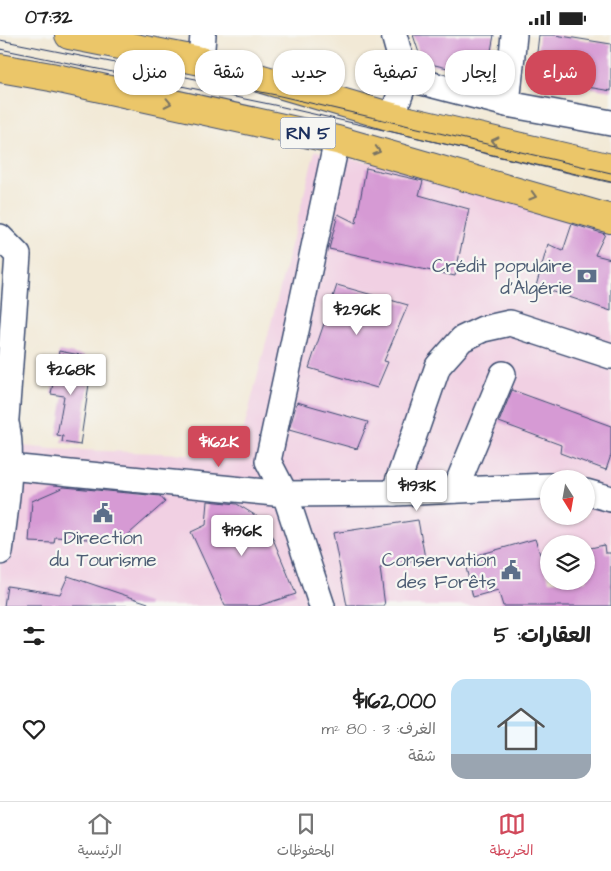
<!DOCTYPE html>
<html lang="ar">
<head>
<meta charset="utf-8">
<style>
  body { margin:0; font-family:"Architects Daughter","Playpen Sans Arabic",sans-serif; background:#f2f2f2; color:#222; direction:rtl; height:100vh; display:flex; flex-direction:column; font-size:19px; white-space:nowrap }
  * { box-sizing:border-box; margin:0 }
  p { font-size:16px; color:#767676 }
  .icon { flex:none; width:28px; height:28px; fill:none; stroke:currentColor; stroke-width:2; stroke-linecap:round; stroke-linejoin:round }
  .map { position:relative; height:571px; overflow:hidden; direction:ltr }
  .sheet { display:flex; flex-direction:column; background:#fff; flex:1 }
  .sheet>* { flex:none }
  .hud { position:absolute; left:15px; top:15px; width:581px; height:45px; direction:rtl; display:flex; gap:10px }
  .needle { width:32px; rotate:169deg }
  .controls { position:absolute; left:540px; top:435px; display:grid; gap:10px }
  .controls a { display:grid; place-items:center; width:55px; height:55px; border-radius:50%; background:#fff; box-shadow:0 1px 4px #0004; font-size:25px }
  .price { position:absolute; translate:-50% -42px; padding:0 11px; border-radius:5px; background:#fff; color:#222; font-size:16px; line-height:32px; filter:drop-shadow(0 1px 2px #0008) }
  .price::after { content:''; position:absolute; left:50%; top:30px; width:15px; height:11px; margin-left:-8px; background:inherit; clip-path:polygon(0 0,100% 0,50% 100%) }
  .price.on { background:#d1495b; color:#fff }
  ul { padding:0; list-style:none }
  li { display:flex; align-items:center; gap:15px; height:125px; padding:0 20px }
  li span { display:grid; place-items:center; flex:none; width:140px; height:100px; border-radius:15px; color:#555 }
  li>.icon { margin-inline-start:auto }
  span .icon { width:60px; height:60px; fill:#fffc; stroke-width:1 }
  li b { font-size:21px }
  h2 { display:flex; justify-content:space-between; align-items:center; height:60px; padding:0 20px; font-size:21px }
  .tag { padding:0 18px; border-radius:20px; background:#fff; box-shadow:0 1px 4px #0004; font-size:18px; line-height:45px }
  .tag.on { background:#d1495b; color:#fff }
  .status { display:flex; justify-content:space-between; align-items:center; height:35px; padding:0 25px; background:#fff; direction:ltr }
  .status svg { height:14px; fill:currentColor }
  .menu { display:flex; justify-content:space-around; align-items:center; height:70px; border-top:1px solid #e0e0e0; background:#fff; font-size:14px; color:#767676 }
  .menu a { display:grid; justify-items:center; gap:2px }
  .menu .on { color:#d1495b }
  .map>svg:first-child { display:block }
</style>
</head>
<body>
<div class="status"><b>07:32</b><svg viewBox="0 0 49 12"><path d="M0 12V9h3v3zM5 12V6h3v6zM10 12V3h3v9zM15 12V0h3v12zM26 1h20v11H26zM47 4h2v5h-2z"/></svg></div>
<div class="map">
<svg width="611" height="571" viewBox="0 0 611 571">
  <rect width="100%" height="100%" fill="#f6f6f2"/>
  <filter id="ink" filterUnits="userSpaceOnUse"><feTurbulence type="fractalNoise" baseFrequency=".02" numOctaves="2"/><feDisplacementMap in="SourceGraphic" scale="10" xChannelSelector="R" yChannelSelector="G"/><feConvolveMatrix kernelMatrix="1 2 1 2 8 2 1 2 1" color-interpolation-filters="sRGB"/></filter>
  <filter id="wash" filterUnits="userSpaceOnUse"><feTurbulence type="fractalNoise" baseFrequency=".0096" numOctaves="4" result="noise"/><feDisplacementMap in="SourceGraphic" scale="20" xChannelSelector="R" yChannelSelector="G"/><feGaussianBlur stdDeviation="1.12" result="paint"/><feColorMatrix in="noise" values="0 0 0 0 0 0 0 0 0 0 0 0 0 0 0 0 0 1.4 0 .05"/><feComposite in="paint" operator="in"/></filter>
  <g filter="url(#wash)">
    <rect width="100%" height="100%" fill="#f2e9d6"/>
    <path fill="#f1d0e3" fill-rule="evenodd" d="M315 116 509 156 611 188V571H0V409L53 414 237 421ZM549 444H586V481H549ZM549 509H586V546H549Z"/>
    <g id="blocks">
      <g fill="#d69ad4">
        <path d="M413 0H494L486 42 422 27Z"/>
        <path d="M539 0H555L611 9V56L534 43Z"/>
        <path d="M366 133 423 146 419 160 469 174 455 241 329 214 338 179 356 188Z"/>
        <path d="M572 189 605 199 595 220 611 224V276L536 251 548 209 563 216Z"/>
        <path d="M337 250 408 270 384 326 388 327 377 353 309 333Z"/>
        <path d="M59 316 85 321 80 347 89 349 80 410 62 407 63 401 57 400 64 361 51 359Z"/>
        <path d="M512 355 611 391V420L606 435 560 418 561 410 499 387Z"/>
        <path d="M297 367 368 387 357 414 289 395Z"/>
        <path d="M64 452 160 461 165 467 121 506 55 502 54 508 29 507 32 466Z"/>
        <path d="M208 466 237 469 266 487 296 559 258 571H225L191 497 206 490Z"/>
        <path d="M418 485 425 523 380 533 385 571H347L333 498Z"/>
        <path d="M535 504 549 546H586V514L604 510 605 518H611V571H503L498 555 473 562 464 524Z"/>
        <path d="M68 541 148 568V571H4L7 551 60 559Z"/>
      </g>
    </g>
  </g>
  <g filter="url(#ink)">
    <use href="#blocks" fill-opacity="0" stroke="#3b4b70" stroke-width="1"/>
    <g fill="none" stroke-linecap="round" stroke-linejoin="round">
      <defs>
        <g id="minor">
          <path d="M201 26 203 0"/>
          <path d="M406 43 507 69 611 88"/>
          <path d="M507 69 514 0"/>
          <path d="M392 82 406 43 394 0"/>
          <path d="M337 105 268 426 285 459 394 458 549 451"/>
          <path d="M0 202 18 220 6 383"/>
          <path d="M0 374C19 401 4 483 0 517"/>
          <path d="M9 432 285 459 322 571"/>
          <path d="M455 455 503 339"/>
          <path d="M586 457 611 464"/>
          <path d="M394 458 438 331 462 304 483 294 510 288 611 321"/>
        </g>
        <g id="primary">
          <path d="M69 0 201 26 392 82 611 133"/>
          <path d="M0 33 51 42 337 105 611 184"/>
        </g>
      </defs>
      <use href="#minor" stroke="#3b4b70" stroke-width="28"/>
      <use href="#primary" stroke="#3b4b70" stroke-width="30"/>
      <use href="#minor" stroke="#fff" stroke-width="25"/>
      <use href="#primary" stroke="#ebc669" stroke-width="28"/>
      <g stroke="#1b2f5e" stroke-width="1">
        <path d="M0 5 276 60 611 138"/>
        <path d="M0 14 274 70 611 147"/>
      </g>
    </g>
    <defs><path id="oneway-chevron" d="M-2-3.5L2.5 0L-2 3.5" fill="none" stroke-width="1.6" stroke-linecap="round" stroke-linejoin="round" transform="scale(1.25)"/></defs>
    <g stroke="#797363">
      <use href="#oneway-chevron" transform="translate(168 68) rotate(12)"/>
      <use href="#oneway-chevron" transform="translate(495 106) rotate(-167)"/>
      <use href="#oneway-chevron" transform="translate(377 116) rotate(16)"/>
      <use href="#oneway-chevron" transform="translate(533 161) rotate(16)"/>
    </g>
  </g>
  <defs>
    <symbol id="bank-bare" viewBox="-9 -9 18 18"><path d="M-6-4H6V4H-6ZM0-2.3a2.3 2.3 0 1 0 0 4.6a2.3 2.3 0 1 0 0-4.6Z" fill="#5c6f8a" stroke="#f6f6f2" stroke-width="2.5" paint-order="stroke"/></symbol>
    <symbol id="civic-bare" viewBox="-9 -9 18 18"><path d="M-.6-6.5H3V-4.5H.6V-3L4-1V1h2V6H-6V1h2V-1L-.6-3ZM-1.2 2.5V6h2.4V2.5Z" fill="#5c6f8a" stroke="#f6f6f2" stroke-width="2.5" paint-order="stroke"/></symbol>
  </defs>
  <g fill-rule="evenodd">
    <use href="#bank-bare" x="573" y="227" width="28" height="28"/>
    <use href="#civic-bare" x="89" y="464" width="28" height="28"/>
    <use href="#civic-bare" x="497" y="521" width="28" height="28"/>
  </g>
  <g text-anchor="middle" stroke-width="4.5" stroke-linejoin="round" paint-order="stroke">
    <rect fill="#f6f6f2" stroke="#5d6b8a" stroke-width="1" x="280.5" y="82.5" width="55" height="31" rx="4"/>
    <g font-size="18" font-weight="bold" fill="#1b2f5e">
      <text x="308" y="104">RN 5</text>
    </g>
    <g font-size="19" fill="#4e5e75" stroke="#f6f6f2" text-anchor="end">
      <text x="572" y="237">Crédit populaire<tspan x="572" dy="22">d'Algérie</tspan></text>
      <text x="103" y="509" text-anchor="middle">Direction<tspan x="103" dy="22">du Tourisme</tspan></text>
      <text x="496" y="531">Conservation<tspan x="496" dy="22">des Forêts</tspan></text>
    </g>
  </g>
</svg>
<div class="controls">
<a><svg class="needle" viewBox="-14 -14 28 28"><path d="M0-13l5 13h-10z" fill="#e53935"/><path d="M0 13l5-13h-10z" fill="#767676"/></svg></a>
<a><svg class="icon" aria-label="layers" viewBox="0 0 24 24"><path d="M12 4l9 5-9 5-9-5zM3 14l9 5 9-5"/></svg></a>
</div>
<b class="price" style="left:357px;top:301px">$296K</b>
<b class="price" style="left:71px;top:361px">$268K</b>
<b class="price on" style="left:219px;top:433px">$162K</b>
<b class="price" style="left:417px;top:477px">$193K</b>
<b class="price" style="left:242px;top:522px">$196K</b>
<div class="hud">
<a class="tag on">شراء</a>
<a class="tag">إيجار</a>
<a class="tag">تصفية</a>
<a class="tag">جديد</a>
<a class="tag">شقة</a>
<a class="tag">منزل</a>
</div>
</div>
<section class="sheet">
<h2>العقارات: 5<svg class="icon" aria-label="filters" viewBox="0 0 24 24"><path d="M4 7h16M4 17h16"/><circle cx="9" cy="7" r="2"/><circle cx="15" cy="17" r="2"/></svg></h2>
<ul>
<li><span style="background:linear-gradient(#bfe0f5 75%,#9aa5b1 0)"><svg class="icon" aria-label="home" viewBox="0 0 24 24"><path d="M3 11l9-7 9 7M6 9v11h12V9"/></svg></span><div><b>$162,000</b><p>الغرف: 3 · 80 m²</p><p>شقة</p></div><svg class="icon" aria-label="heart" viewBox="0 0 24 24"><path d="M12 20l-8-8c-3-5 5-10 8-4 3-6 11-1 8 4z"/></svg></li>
</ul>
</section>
<nav class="menu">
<a class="on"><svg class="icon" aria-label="map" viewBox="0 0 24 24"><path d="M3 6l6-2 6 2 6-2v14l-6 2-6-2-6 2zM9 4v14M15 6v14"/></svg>الخريطة</a>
<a><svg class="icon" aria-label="saved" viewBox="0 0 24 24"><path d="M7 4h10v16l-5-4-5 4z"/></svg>المحفوظات</a>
<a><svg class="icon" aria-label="home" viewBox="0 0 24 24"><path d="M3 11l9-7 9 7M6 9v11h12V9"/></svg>الرئيسية</a>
</nav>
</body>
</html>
